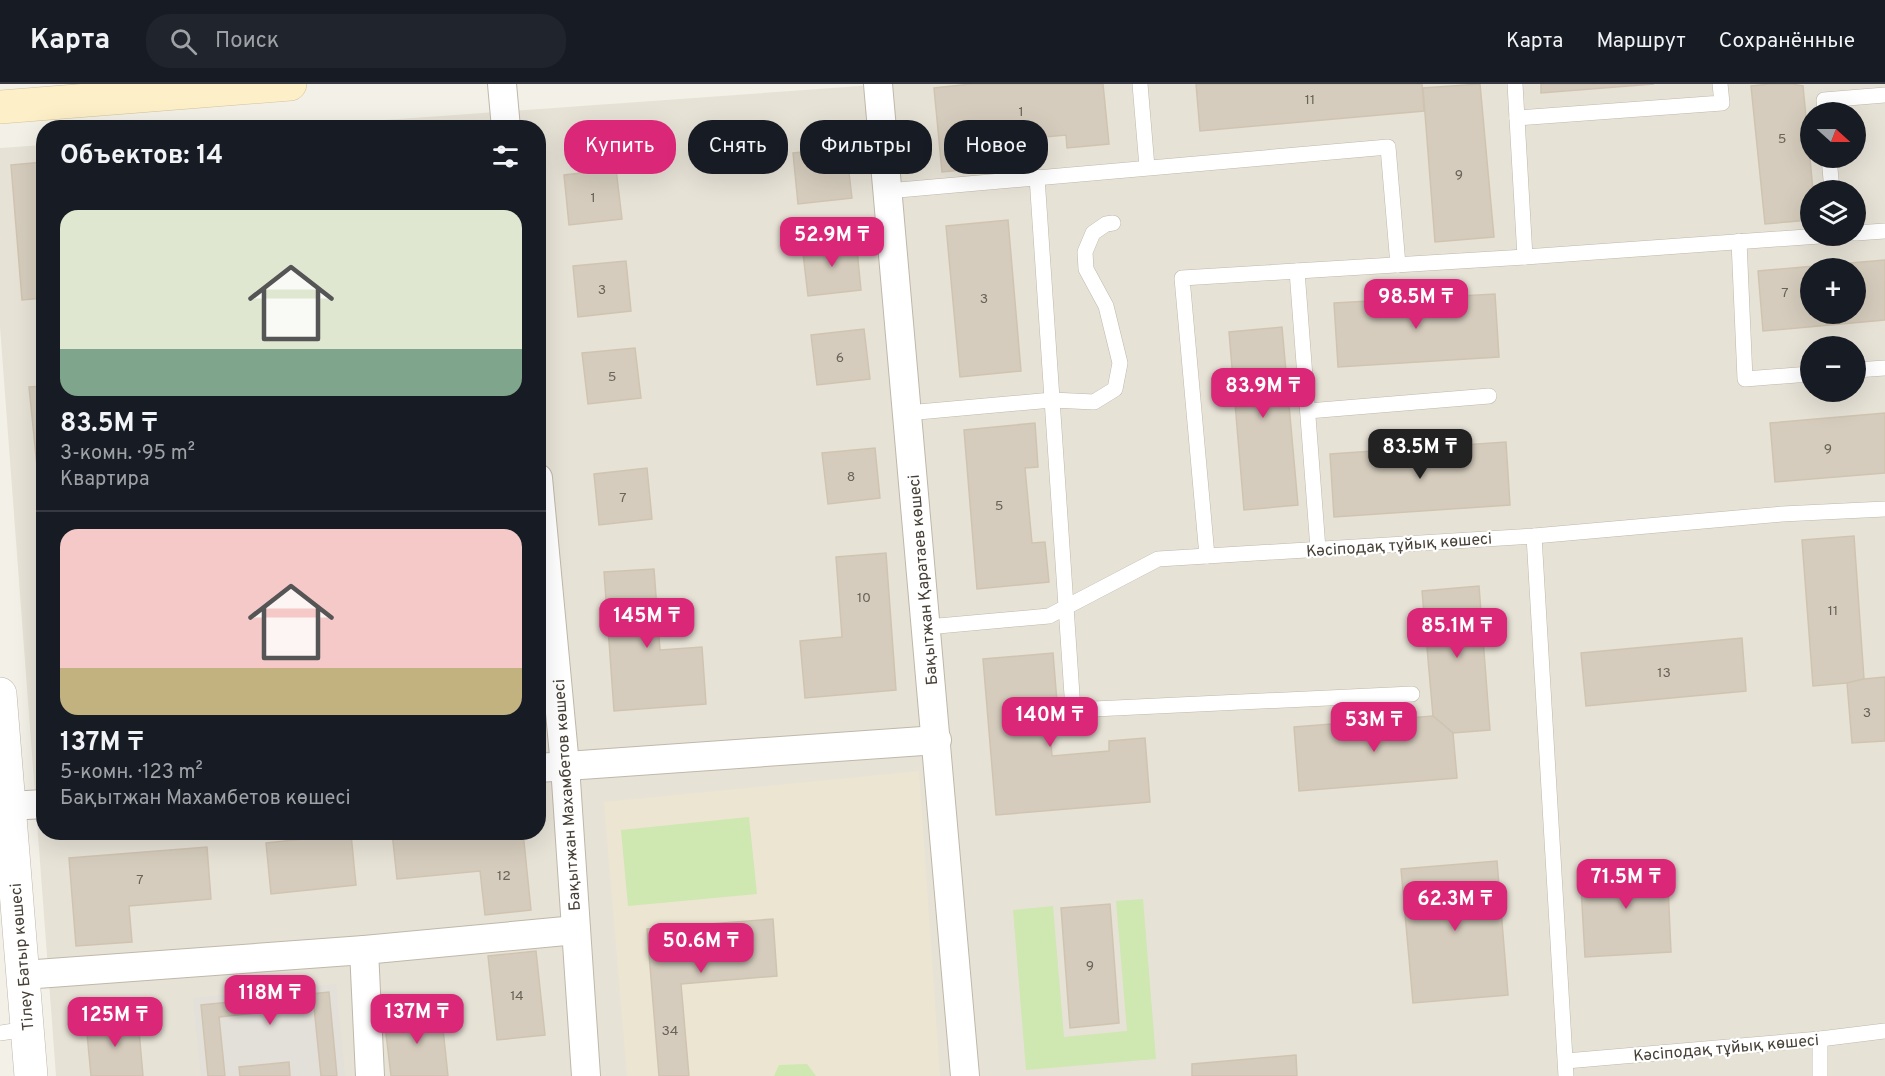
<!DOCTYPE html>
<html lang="ru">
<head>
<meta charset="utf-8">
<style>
  body { margin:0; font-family:Overpass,sans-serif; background:#20242c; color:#f1f3f6; height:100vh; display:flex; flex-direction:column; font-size:22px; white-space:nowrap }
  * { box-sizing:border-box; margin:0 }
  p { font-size:20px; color:#9ea1a6 }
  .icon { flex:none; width:33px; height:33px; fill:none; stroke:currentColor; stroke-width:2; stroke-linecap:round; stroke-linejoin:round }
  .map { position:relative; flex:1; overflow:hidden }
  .side { position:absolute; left:36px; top:36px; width:510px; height:720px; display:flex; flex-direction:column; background:#171b24; border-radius:24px; box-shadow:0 6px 24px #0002 }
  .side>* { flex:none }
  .hud { position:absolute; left:564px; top:36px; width:570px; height:54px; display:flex; gap:12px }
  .needle { width:39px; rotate:111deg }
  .tools { position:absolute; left:1800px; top:18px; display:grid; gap:12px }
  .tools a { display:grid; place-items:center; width:66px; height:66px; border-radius:50%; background:#171b24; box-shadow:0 6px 24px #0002; font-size:30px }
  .price { position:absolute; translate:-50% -51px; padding:0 14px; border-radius:12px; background:#db2777; color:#fff; font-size:20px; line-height:39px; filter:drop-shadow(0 2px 3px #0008) }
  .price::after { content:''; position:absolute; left:50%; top:36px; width:18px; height:14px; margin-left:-9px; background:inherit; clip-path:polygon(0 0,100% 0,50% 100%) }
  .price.on { background:#222; color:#fff }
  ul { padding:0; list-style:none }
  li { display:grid; align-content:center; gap:12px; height:318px; padding:0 24px }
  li+li { border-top:2px solid #363941 }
  li span { display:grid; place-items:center; height:186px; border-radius:18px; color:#555 }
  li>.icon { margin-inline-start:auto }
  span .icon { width:108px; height:108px; fill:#fffc; stroke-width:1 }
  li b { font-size:26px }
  h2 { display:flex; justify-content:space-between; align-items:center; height:72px; padding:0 24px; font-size:26px }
  .tag { padding:0 21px; border-radius:24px; background:#171b24; box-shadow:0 6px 24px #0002; font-size:21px; line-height:54px }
  .tag.on { background:#db2777; color:#fff }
  header { display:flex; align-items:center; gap:36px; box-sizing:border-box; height:84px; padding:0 30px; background:#171b24; border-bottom:2px solid #363941 }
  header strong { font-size:28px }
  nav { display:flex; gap:33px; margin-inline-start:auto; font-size:21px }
  .search { width:420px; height:54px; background:#20242c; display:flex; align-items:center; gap:15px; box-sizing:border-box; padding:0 21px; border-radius:24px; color:#9ea1a6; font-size:22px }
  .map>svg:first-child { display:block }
</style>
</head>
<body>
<header>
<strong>Карта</strong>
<div class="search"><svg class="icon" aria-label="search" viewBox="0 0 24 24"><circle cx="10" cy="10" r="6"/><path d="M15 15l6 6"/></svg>Поиск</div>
<nav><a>Карта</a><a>Маршрут</a><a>Сохранённые</a></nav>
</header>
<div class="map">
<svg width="1885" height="992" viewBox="0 0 1885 992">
  <rect width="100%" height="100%" fill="#f3f0e8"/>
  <path fill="#e7e2d6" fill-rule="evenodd" d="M888 0H1885V992H56L0 243V64L43 61 44 748H538V44L288 43ZM1810 28H1856V74H1810ZM1810 106H1856V152H1810ZM1810 184H1856V230H1810ZM1810 262H1856V308H1810Z"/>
  <path fill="#e3dfd9" d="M336 900 345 992H201L193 914Z"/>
  <path fill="#ece5d2" d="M919 687 940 992H627L604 718Z"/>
  <g fill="#cfe7b1">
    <path d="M749 733 757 810 628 822 621 746Z"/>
    <path d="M1143 815 1156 975 1026 986 1013 826 1053 822 1064 953 1127 947 1116 817Z"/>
    <path d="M807 980 816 992H774L779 981Z"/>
  </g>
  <g fill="#d5ccbd" stroke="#d0c4b1" stroke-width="1.5" fill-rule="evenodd">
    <path d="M971 0H1103L1109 60 1067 64 1066 51 1003 57 1005 82 942 88 934 4Z"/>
    <path d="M1196 0H1422L1424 27 1200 47Z"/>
    <path d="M1480 0 1494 153 1435 158 1423 4Z"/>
    <path d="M1541 0H1654L1541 9Z"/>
    <path d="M1770 0H1792L1803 2 1813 106H1810V136L1765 140 1751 2Z"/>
    <path d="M846 64 852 114 798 120 793 69Z"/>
    <path d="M44 78V214L22 216 11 81Z"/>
    <path d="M616 85 622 135 569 141 564 91Z"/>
    <path d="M1008 136 1021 287 960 293 946 142Z"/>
    <path d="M856 156 861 206 808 212 802 161Z"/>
    <path d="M1885 176V236L1763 247 1758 187ZM1810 184H1856V230H1810Z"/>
    <path d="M626 177 631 227 578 233 573 182Z"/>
    <path d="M1495 210 1499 273 1338 283 1334 219Z"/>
    <path d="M1282 243 1298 421 1244 426 1229 248Z"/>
    <path d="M864 245 870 295 817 301 811 251Z"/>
    <path d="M635 264 641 314 588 320 582 269Z"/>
    <path d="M44 302V451L29 303Z"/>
    <path d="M1885 329V389L1775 398 1770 339Z"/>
    <path d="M1035 339 1038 383 1025 384 1032 459 1045 458 1049 498 977 505 964 346Z"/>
    <path d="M1506 358 1510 421 1334 433 1330 370Z"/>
    <path d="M875 364 880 414 828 420 822 369Z"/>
    <path d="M647 384 652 435 599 441 594 390Z"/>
    <path d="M1854 452 1864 595 1847 599 1813 602 1802 456Z"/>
    <path d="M886 469 896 606 805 614 800 557 842 553 836 473Z"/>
    <path d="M654 485 660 566 702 563 706 620 614 627 604 488Z"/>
    <path d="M1479 502 1490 646 1453 649 1433 632 1422 507Z"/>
    <path d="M1742 554 1746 607 1586 622 1581 569Z"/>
    <path d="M1053 569 1057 618H1048L1052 672 1109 667V657L1145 654 1150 718 996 731 983 575Z"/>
    <path d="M1885 593V657L1852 659 1847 599 1864 595Z"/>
    <path d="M1433 632 1453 649 1457 694 1299 707 1294 643Z"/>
    <path d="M392 748H523L531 826 485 831 480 787 397 795Z"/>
    <path d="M351 750 356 801 271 810 266 759Z"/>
    <path d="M207 763 211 815 129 822 132 858 76 862 69 774Z"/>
    <path d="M1497 777 1508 911 1413 919 1401 785Z"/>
    <path d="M1667 780 1671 868 1585 873 1580 785Z"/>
    <path d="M1110 820 1119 939 1070 944 1061 824Z"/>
    <path d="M773 835 777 892 681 900 689 992H659L647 845Z"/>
    <path d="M536 867 545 951 497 956 488 872Z"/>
    <path d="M329 908 337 992H321L314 923 219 933 225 992H208L201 921Z"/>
    <path d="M441 926 448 992H391L384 933Z"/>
    <path d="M138 935 143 992H91L86 939Z"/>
    <path d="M1296 971 1297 992H1192V980Z"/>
    <path d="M289 978 290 992H240L239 983Z"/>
  </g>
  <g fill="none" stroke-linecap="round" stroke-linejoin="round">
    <defs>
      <g id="service">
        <path d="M1140 0 1147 83"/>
        <path d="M1825 28 1824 16 1885 11"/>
        <path d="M1517 34 1722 19 1720 0"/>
        <path d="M1829 74 1832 106"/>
        <path d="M1037 93 1073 626 1412 610"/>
        <path d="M887 107 1388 63 1398 181"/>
        <path d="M1856 149 1885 147"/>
        <path d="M1739 157 1745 295 1810 290"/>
        <path d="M1525 173 1820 152"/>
        <path d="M1297 187 1318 465"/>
        <path d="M1856 286 1885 284"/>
        <path d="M1308 327 1489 312"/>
        <path d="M907 329 1052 316 1094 318 1115 305 1120 279 1106 222 1086 185 1085 168 1093 149 1106 140 1113 139"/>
        <path d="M1534 452 1566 992"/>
        <path d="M1207 472 1182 194 1525 173 1515 0"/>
        <path d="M927 543 1049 532 1158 475 1534 452 1782 430 1885 425"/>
        <path d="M0 949 27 945"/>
        <path d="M1820 955V992"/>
        <path d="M1566 977 1820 955 1885 947"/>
      </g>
      <g id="minor">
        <path d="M502 0 506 44"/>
        <path d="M878 0 965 992"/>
        <path d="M538 394 565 682 586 992"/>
        <path d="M538 684 937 656"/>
        <path d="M9 722 44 720"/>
        <path d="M364 866 370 992"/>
        <path d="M23 891 364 866 576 846"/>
      </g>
      <path id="tertiary" d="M0 610 31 992"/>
      <path id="secondary" d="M0 23 290 0"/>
    </defs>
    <use href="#service" stroke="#bfb8aa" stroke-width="16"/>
    <use href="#minor" stroke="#bfb8aa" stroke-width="30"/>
    <use href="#tertiary" stroke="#bfb8aa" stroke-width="34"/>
    <use href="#secondary" stroke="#d3c399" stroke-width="34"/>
    <use href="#service" stroke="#fff" stroke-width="15"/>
    <use href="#minor" stroke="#fff" stroke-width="28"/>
    <use href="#tertiary" stroke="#fff" stroke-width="33"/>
    <use href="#secondary" stroke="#fdf0c8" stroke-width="33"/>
  </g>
  <g text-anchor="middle" stroke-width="4.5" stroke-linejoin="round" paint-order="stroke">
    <g font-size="14" fill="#6a6358">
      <text x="1310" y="20">11</text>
      <text x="1021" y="32">1</text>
      <text x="1782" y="59">5</text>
      <text x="1459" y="95">9</text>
      <text x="593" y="118">1</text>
      <text x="602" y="210">3</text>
      <text x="1785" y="213">7</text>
      <text x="984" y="219">3</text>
      <text x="840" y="278">6</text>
      <text x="612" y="297">5</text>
      <text x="1828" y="369">9</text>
      <text x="851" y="397">8</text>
      <text x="623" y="418">7</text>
      <text x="999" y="426">5</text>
      <text x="864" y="518">10</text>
      <text x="1833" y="531">11</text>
      <text x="1664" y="593">13</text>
      <text x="1867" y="633">3</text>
      <text x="504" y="796">12</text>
      <text x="140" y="800">7</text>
      <text x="1090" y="886">9</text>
      <text x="517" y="916">14</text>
      <text x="670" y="951">34</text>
    </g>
    <g font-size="16" fill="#474037" stroke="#fff">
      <text transform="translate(1399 460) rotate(-4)" y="6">Кәсіподақ тұйық көшесі</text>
      <text transform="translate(922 496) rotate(-95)" y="6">Бақытжан Қаратаев көшесі</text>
      <text transform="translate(566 711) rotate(-94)" y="6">Бақытжан Махамбетов көшесі</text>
      <text transform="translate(21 873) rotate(-95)" y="6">Тілеу Батыр көшесі</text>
      <text transform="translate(1726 963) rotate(-5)" y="6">Кәсіподақ тұйық көшесі</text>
    </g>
  </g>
</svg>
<div class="tools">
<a><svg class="needle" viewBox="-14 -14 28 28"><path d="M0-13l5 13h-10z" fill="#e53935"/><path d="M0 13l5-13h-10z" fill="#9ea1a6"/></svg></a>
<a><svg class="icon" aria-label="layers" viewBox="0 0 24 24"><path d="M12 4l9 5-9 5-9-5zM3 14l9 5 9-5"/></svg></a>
<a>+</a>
<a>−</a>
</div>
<b class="price" style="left:832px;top:184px">52.9M ₸</b>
<b class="price" style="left:1416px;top:246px">98.5M ₸</b>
<b class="price" style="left:1263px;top:335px">83.9M ₸</b>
<b class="price on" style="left:1420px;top:396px">83.5M ₸</b>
<b class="price" style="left:647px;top:565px">145M ₸</b>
<b class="price" style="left:1457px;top:575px">85.1M ₸</b>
<b class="price" style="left:1050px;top:664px">140M ₸</b>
<b class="price" style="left:1374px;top:669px">53M ₸</b>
<b class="price" style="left:1626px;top:826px">71.5M ₸</b>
<b class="price" style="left:1455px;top:848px">62.3M ₸</b>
<b class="price" style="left:701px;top:890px">50.6M ₸</b>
<b class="price" style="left:270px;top:942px">118M ₸</b>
<b class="price" style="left:417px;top:961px">137M ₸</b>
<b class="price" style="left:115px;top:964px">125M ₸</b>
<div class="hud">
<a class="tag on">Купить</a>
<a class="tag">Снять</a>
<a class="tag">Фильтры</a>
<a class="tag">Новое</a>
</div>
<section class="side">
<h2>Объектов: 14<svg class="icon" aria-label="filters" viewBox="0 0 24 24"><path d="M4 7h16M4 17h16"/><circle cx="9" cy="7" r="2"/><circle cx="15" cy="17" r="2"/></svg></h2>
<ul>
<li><span style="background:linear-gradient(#dfe7d0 75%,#7fa58c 0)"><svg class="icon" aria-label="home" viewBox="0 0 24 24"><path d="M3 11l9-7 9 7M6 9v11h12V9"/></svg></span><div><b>83.5M ₸</b><p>3-комн. · 95 m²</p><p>Квартира</p></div></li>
<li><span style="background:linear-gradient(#f6c9c9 75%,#c2b280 0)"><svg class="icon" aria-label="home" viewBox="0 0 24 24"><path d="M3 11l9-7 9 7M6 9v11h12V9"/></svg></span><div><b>137M ₸</b><p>5-комн. · 123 m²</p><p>Бақытжан Махамбетов көшесі</p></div></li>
</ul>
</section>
</div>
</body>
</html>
